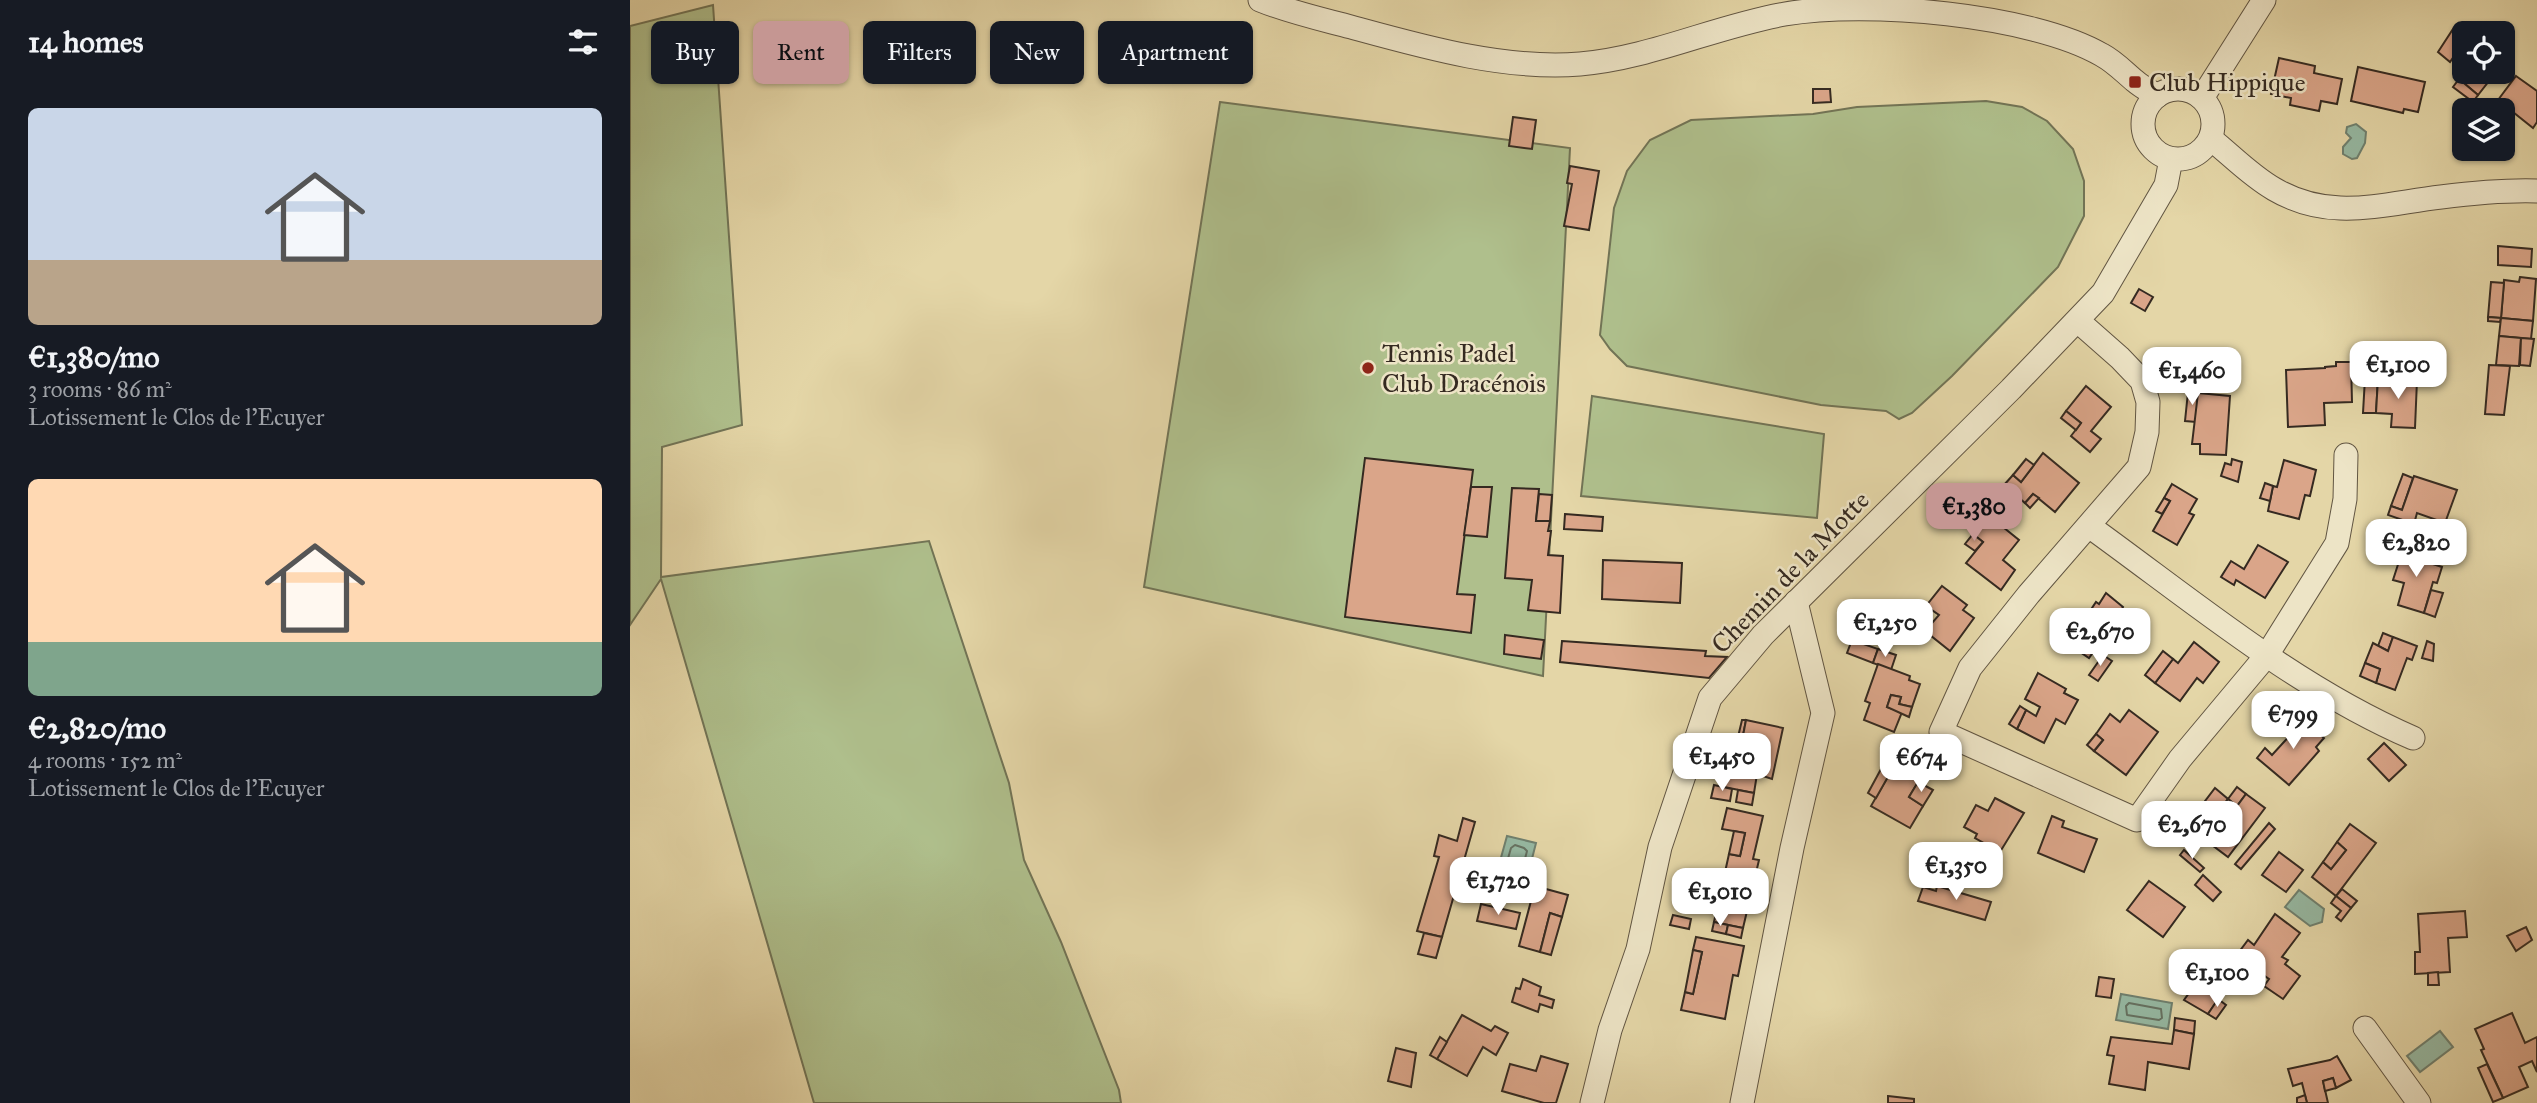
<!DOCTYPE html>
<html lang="en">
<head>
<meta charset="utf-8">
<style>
  body { margin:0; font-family:"IM FELL Great Primer",serif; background:#20242c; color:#f1f3f6; height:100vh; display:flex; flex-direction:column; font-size:26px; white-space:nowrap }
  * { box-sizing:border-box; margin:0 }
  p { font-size:23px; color:#9ea1a6 }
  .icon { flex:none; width:38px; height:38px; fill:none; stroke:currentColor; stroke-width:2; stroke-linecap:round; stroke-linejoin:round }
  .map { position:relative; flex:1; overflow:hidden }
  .details { display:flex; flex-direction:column; background:#171b24; width:630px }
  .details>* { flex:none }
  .banner { position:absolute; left:21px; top:21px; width:665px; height:63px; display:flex; gap:14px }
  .controls { position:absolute; left:1822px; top:21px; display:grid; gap:14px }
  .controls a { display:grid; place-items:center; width:63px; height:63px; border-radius:10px; background:#171b24; box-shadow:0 2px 5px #0004; font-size:35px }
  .price { position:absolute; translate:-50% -60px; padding:0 16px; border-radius:14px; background:#fff; color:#222; font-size:23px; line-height:46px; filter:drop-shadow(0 2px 4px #0008) }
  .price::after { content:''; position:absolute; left:50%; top:42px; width:21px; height:16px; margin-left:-10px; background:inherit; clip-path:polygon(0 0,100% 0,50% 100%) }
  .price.on { background:#c59692; color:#111 }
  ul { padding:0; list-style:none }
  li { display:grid; align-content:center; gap:14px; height:371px; padding:0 28px }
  li span { display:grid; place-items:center; height:217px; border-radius:10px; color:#555 }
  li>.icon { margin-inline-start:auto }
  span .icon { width:126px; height:126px; fill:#fffc; stroke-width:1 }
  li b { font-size:30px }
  h2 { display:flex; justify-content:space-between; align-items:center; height:84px; padding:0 28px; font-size:30px }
  .tag { padding:0 24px; border-radius:10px; background:#171b24; box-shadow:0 2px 5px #0004; font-size:24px; line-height:63px }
  .tag.on { background:#c59692; color:#111 }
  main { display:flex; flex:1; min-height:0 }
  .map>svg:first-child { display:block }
</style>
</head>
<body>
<main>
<section class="details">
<h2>14 homes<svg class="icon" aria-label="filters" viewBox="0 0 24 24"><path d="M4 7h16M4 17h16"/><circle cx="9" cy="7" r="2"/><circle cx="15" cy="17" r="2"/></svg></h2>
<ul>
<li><span style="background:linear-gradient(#c9d6e8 70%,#b9a48a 0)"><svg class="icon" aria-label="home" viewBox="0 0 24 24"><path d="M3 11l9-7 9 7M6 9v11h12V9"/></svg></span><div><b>€1,380/mo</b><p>3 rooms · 86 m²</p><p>Lotissement le Clos de l'Ecuyer</p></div></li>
<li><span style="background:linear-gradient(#ffd9b3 75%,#7fa58c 0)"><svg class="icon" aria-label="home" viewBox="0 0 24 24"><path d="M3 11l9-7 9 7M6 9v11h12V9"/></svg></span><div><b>€2,820/mo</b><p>4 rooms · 152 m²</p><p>Lotissement le Clos de l'Ecuyer</p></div></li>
</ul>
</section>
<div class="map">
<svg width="1907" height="1103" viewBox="0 0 1907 1103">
  <rect width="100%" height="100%" fill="#e4d6a7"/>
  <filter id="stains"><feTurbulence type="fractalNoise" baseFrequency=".00286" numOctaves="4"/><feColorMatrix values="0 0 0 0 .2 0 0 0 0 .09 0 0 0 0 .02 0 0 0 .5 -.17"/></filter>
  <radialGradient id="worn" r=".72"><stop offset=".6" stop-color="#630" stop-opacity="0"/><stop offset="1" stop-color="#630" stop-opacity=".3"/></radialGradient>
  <g fill="#afbf8c" stroke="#727456" stroke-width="2">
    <path d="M83 5 112 425 32 447 31 577 299 541 379 783 394 860 431 942 489 1090 491 1103H184L31 579 0 625V26Z"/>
    <path d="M1356 101 1392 107 1417 121 1443 149 1454 181V216L1428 267 1322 376 1282 413 1269 419 1256 411 1191 405 997 366 980 349 970 335 984 208 997 171 1020 140 1061 120 1183 114 1227 107Z"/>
    <path d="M590 102 940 148 913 676 514 587Z"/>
    <path d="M962 396 1194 434 1187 518 951 496Z"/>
  </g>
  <g fill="#96b9a3" stroke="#6f806f" stroke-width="2">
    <path d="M1726 124 1736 132 1735 143 1727 158 1722 159 1713 154V147L1721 138 1716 133 1717 127Z"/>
    <path d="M877 836 906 843 892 898 862 890Z"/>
    <path d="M1669 890 1694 909 1692 922 1680 926 1655 907Z"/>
    <path d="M1491 994 1542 1003 1538 1029 1486 1020Z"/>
    <path d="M1810 1031 1823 1047 1790 1072 1777 1056Z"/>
  </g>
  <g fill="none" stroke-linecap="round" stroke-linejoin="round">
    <g stroke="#667262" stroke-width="2">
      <path d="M885 845 894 848 897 851 888 886 884 889 873 886 871 883 881 848Z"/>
      <path d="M1499 1003 1531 1009 1532 1018 1529 1020 1497 1015 1496 1006Z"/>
    </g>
  </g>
  <g fill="#daa589" stroke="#352a21" stroke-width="2">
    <path d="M1823 29 1834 38V57L1827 52 1820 62 1808 52Z"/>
    <path d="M1649 58 1685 66 1684 73 1712 79 1707 104 1691 101 1689 111 1660 105 1661 98 1641 94Z"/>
    <path d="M1728 67 1795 82 1788 112 1774 109 1773 113 1721 101Z"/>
    <path d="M1835 72H1866L1848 95 1829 79Z"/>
    <path d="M1886 76 1907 91V122L1903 128 1868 100Z"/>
    <path d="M1829 79 1848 95 1843 102 1823 87Z"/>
    <path d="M1183 89H1200L1201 102 1183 103Z"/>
    <path d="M883 117 906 120 902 149 879 146Z"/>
    <path d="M940 166 969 171 959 230 934 226 942 184 937 183Z"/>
    <path d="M1868 246 1902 249 1901 267 1868 265Z"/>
    <path d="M1890 277 1906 279 1903 321 1871 318 1874 280 1889 282Z"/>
    <path d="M1861 282 1874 283 1871 318 1858 317Z"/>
    <path d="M1509 289 1523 297 1515 311 1501 303Z"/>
    <path d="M1858 317 1871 318 1870 322 1858 321Z"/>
    <path d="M1871 318 1903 321 1901 339 1869 336Z"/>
    <path d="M1869 336 1891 338 1889 366 1866 365Z"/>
    <path d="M1891 338 1904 339 1900 366 1890 365Z"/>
    <path d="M1706 362H1721L1722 402 1694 403 1695 425 1658 427 1656 370 1695 368V367L1706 366Z"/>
    <path d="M1859 365 1880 366 1874 415 1855 414Z"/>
    <path d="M1735 378H1748L1746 413H1733Z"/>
    <path d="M1748 378 1787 380 1785 428 1761 427 1762 414 1746 413Z"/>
    <path d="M1456 386 1481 407 1461 431 1471 439 1460 452 1441 436 1451 423 1436 411Z"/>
    <path d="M1558 392 1568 393 1566 422 1555 421Z"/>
    <path d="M1568 393 1600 396 1596 455 1570 454V444H1562Z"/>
    <path d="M1436 411 1451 423 1446 430 1431 418Z"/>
    <path d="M1413 453 1449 483 1425 512 1403 494 1395 503 1374 485 1383 475 1391 482Z"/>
    <path d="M735 458 843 470 827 594 845 595 841 633 715 617Z"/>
    <path d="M1396 459 1404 465 1391 482 1383 475Z"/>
    <path d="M1602 459 1612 462 1608 482 1591 476 1595 463 1601 465Z"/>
    <path d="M1654 460 1686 470 1680 496 1675 495 1669 519 1638 511 1643 486 1647 487Z"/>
    <path d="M1773 474 1783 478 1772 510 1761 506Z"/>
    <path d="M1784 476 1827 490 1815 523 1787 513 1784 524 1758 515 1761 506 1772 510Z"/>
    <path d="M1635 483 1643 486 1640 501 1630 498Z"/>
    <path d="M1542 484 1567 499 1559 513 1564 515 1547 545 1523 531 1540 501 1534 498Z"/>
    <path d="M841 487H862L857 537 834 535Z"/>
    <path d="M882 488 909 489 906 521H920L918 531H921L918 555 933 556 930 613 898 610 902 580 875 578Z"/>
    <path d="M909 494 922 495 920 521H906Z"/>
    <path d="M1403 494 1409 498 1400 508 1395 503Z"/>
    <path d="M1534 498 1540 501 1532 514 1526 511Z"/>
    <path d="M935 514 973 517 972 531 934 529Z"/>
    <path d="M1358 515 1389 540 1373 560 1385 570 1371 590 1336 563 1353 542 1343 534Z"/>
    <path d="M1343 534 1353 542 1345 551 1335 544Z"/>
    <path d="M1628 545 1658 562 1635 598 1606 580 1604 585 1591 577 1601 561 1614 569Z"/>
    <path d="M1773 549 1805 558 1803 564 1812 567 1807 583 1803 582 1794 613 1768 605 1774 583 1763 580Z"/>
    <path d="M973 560 1052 563 1050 603 972 599Z"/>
    <path d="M1312 586 1337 605 1333 610 1344 618 1320 651 1295 631 1309 615 1296 606Z"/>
    <path d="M1801 590 1813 593 1805 617 1794 613Z"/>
    <path d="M1476 593 1493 607 1487 618 1492 621 1477 641 1473 638 1459 658 1431 639 1446 619 1452 623 1466 602 1469 604Z"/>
    <path d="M1753 633 1763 637 1758 651 1748 646Z"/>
    <path d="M875 635 914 640 911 659 874 654Z"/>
    <path d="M1763 637 1787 646 1782 660 1777 658 1765 690 1746 683 1750 669 1735 663 1743 643 1758 651Z"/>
    <path d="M1222 640 1248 649 1243 663 1217 653Z"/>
    <path d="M932 641 1076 651 1075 656 1097 657 1079 678 930 662Z"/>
    <path d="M1797 641 1804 644 1803 661 1792 658Z"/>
    <path d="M1564 642 1589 662 1573 683 1567 678 1550 701 1525 683 1543 659 1548 663Z"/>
    <path d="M1248 649 1266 655 1261 670 1243 663Z"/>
    <path d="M1533 651 1543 659 1525 683 1515 675Z"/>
    <path d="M1473 655 1482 661 1468 681 1459 675Z"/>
    <path d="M1735 663 1750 669 1746 683 1730 676Z"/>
    <path d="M1248 664 1280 676 1279 680 1290 684 1282 707 1269 704 1271 697 1261 695 1257 707 1272 712 1264 732 1234 720 1240 703 1235 701Z"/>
    <path d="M1408 673 1436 689 1434 693 1448 700 1435 724 1426 719 1414 743 1387 729 1396 710 1406 716 1410 707 1395 699Z"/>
    <path d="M1261 695 1271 697 1269 704 1282 707 1279 717 1257 707Z"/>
    <path d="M1390 706 1396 710 1387 729 1379 724Z"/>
    <path d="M1499 710 1528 732 1496 775 1464 751 1473 740 1466 734 1480 714 1490 722Z"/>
    <path d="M1667 714 1694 738 1686 747 1689 751 1659 785 1627 758 1635 748 1642 755 1662 733 1655 726Z"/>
    <path d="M1112 720H1116L1106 772 1097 770 1099 751 1103 752 1105 736 1108 737Z"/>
    <path d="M1116 720 1153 728 1142 779 1127 774 1124 793 1094 787 1097 770 1106 772Z"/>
    <path d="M1466 734 1473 740 1464 751 1457 745Z"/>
    <path d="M1754 743 1776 765 1759 781 1738 759Z"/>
    <path d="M1268 759 1293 774 1279 797 1293 806 1280 828 1241 806Z"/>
    <path d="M1251 769 1259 775 1246 798 1238 793Z"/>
    <path d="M1288 782 1303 790 1293 806 1279 797Z"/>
    <path d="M1084 785 1102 789 1100 801 1081 798Z"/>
    <path d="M1607 787 1616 794 1607 806 1598 799Z"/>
    <path d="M1585 788 1598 799 1570 836 1556 826Z"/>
    <path d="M1108 790 1124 793 1122 805 1106 802Z"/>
    <path d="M1616 794 1635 808 1598 857 1570 836 1598 799 1607 806Z"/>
    <path d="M1365 798 1394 813 1370 852 1345 838 1347 834 1334 827 1346 805 1358 811Z"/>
    <path d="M1097 808 1133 816 1123 859 1129 860 1113 928 1084 922 1099 854 1110 856 1115 833 1092 829Z"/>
    <path d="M1422 816 1434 821 1432 827 1467 839 1454 872 1408 853Z"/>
    <path d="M833 818 845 822 812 937 787 931 809 857 804 856 809 835 827 841Z"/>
    <path d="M1639 823 1645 829 1611 869 1605 864Z"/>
    <path d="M1720 824 1746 843 1706 896 1682 877 1693 862 1701 869 1716 850 1707 842Z"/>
    <path d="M1104 831 1115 833 1110 856 1099 854Z"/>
    <path d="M1707 842 1716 850 1701 869 1693 862Z"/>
    <path d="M1554 850 1574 868 1570 872 1550 855Z"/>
    <path d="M1649 852 1673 870 1656 892 1632 875Z"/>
    <path d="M1573 875 1591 892 1583 901 1565 885Z"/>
    <path d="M1519 881 1555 907 1533 937 1497 910Z"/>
    <path d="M905 886 938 895 932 917 920 913 910 952 889 946Z"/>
    <path d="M1307 886 1361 902 1355 920 1288 901 1293 887 1306 891Z"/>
    <path d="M1712 889 1727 901 1721 908 1706 896Z"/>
    <path d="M1706 896 1721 908 1711 921 1706 917 1711 911 1701 903Z"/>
    <path d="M851 904 890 913 886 929 847 921Z"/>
    <path d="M1835 911 1837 937 1818 938 1820 972 1785 974V952H1790L1788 914Z"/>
    <path d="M920 913 932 917 921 955 910 952Z"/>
    <path d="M1645 914 1670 933 1652 957 1658 960 1655 964 1670 976 1653 999 1634 986 1639 979 1606 956 1618 940 1624 945Z"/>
    <path d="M1043 915 1061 919 1059 929 1040 925Z"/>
    <path d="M1084 922 1098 925 1096 934 1082 931Z"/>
    <path d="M1098 925 1113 928 1111 938 1096 934Z"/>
    <path d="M1896 927 1902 940 1886 951 1877 936Z"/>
    <path d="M794 933 812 937 806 958 788 954Z"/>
    <path d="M1066 937 1114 946 1108 976 1103 975 1095 1019 1051 1010 1055 992 1063 994 1072 952 1063 950Z"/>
    <path d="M1063 950 1072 952 1063 994 1055 992Z"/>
    <path d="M1808 972 1809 985H1798V973Z"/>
    <path d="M1469 977 1484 979 1481 998 1466 996Z"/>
    <path d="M1570 978 1593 993 1578 1014 1554 1000Z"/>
    <path d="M893 979 911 987 909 995 924 1000 922 1008 910 1004 908 1012 882 1002 886 988 890 989Z"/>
    <path d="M1588 999 1596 1005 1586 1019 1578 1014Z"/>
    <path d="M1882 1013 1895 1043 1907 1037V1072L1902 1061 1889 1067 1898 1087 1873 1098 1851 1050 1854 1049 1845 1029Z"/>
    <path d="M832 1015 861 1031 865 1026 878 1033 866 1055 853 1047 837 1076 807 1059Z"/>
    <path d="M1545 1018 1565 1021 1564 1034 1544 1030Z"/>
    <path d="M1544 1030 1564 1034 1559 1069 1518 1062 1515 1090 1479 1084 1484 1056 1477 1055 1481 1037 1542 1044Z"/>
    <path d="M810 1037 817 1042 807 1059 800 1055Z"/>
    <path d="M766 1048 786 1053 781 1087 758 1081Z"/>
    <path d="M911 1056 938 1064 926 1103H914L872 1091 880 1064 906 1071Z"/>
    <path d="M1707 1056 1721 1080 1706 1088 1703 1078 1693 1081 1698 1103H1677L1672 1083 1663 1086 1658 1069 1700 1060Z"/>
    <path d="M1857 1064 1873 1098 1863 1102 1848 1068Z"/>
    <path d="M1703 1078 1706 1088 1695 1091 1693 1081Z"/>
    <path d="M1675 1095 1677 1103H1667V1098Z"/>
    <path d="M1258 1096 1284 1099V1103H1258Z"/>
  </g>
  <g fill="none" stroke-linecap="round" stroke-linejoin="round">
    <defs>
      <g id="minor">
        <path d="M630 0C659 12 691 19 721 27 794 47 874 70 950 64 1021 58 1086 26 1155 14 1236 0 1401 14 1472 55 1485 62 1494 72 1505 81 1512 87 1520 91 1527 96"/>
        <circle cx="1548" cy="124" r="35"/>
        <path d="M1572 98 1634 0"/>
        <path d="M1581 139C1601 155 1621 176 1644 189 1700 222 1751 204 1811 197 1843 193 1875 190 1907 191"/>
        <path d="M1448 321 1490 358 1512 381 1518 402 1517 432 1509 467 1399 594 1340 668 1311 732 1507 820 1550 759 1637 655 1707 543 1715 499 1716 455"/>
        <path d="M1459 526C1563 601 1665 687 1783 738"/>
        <path d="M1735 1028 1789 1103"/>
        <path d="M962 1103 980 1030 1008 949 1030 847 1080 698 1133 635 1381 389 1473 293 1536 185 1541 159"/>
        <path d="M1112 1103 1162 848 1193 713 1166 602"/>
      </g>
    </defs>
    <use href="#minor" stroke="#615542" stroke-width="25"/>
    <use href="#minor" stroke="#ede4c6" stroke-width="23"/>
  </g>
  <g fill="#8f2418" stroke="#ede4c6" stroke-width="2.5">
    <rect x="1498" y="75" width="14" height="14" rx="3.5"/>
    <circle cx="738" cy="368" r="7"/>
  </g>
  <g text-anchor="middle" stroke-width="5" stroke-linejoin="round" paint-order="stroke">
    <g font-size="26" fill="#352a21" stroke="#ede4c6" text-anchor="start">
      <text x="1519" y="91">Club Hippique</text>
      <text x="752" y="362">Tennis Padel<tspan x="752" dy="30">Club Dracénois</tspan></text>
    </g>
    <g font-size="26" fill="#352a21" stroke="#ede4c6">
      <text transform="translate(1160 572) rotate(-46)" y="9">Chemin de la Motte</text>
    </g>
  </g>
  <rect width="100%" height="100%" filter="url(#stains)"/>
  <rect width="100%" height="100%" fill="url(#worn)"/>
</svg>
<div class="controls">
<a><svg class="icon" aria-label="locate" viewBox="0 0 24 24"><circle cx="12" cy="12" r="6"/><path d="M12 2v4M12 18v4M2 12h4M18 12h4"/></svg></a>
<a><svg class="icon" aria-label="layers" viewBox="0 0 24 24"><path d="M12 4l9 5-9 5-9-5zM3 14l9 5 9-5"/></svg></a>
</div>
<b class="price" style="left:1768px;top:401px">€1,100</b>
<b class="price" style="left:1562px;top:407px">€1,460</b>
<b class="price on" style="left:1344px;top:543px">€1,380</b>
<b class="price" style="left:1786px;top:579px">€2,820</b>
<b class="price" style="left:1255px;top:659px">€1,250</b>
<b class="price" style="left:1470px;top:668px">€2,670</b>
<b class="price" style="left:1663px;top:751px">€799</b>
<b class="price" style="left:1092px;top:793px">€1,450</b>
<b class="price" style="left:1291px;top:794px">€674</b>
<b class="price" style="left:1562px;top:861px">€2,670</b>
<b class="price" style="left:1326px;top:902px">€1,350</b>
<b class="price" style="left:868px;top:917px">€1,720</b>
<b class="price" style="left:1090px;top:928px">€1,010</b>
<b class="price" style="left:1587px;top:1009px">€1,100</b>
<div class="banner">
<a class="tag">Buy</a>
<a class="tag on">Rent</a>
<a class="tag">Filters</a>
<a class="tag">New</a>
<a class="tag">Apartment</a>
</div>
</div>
</main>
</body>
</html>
